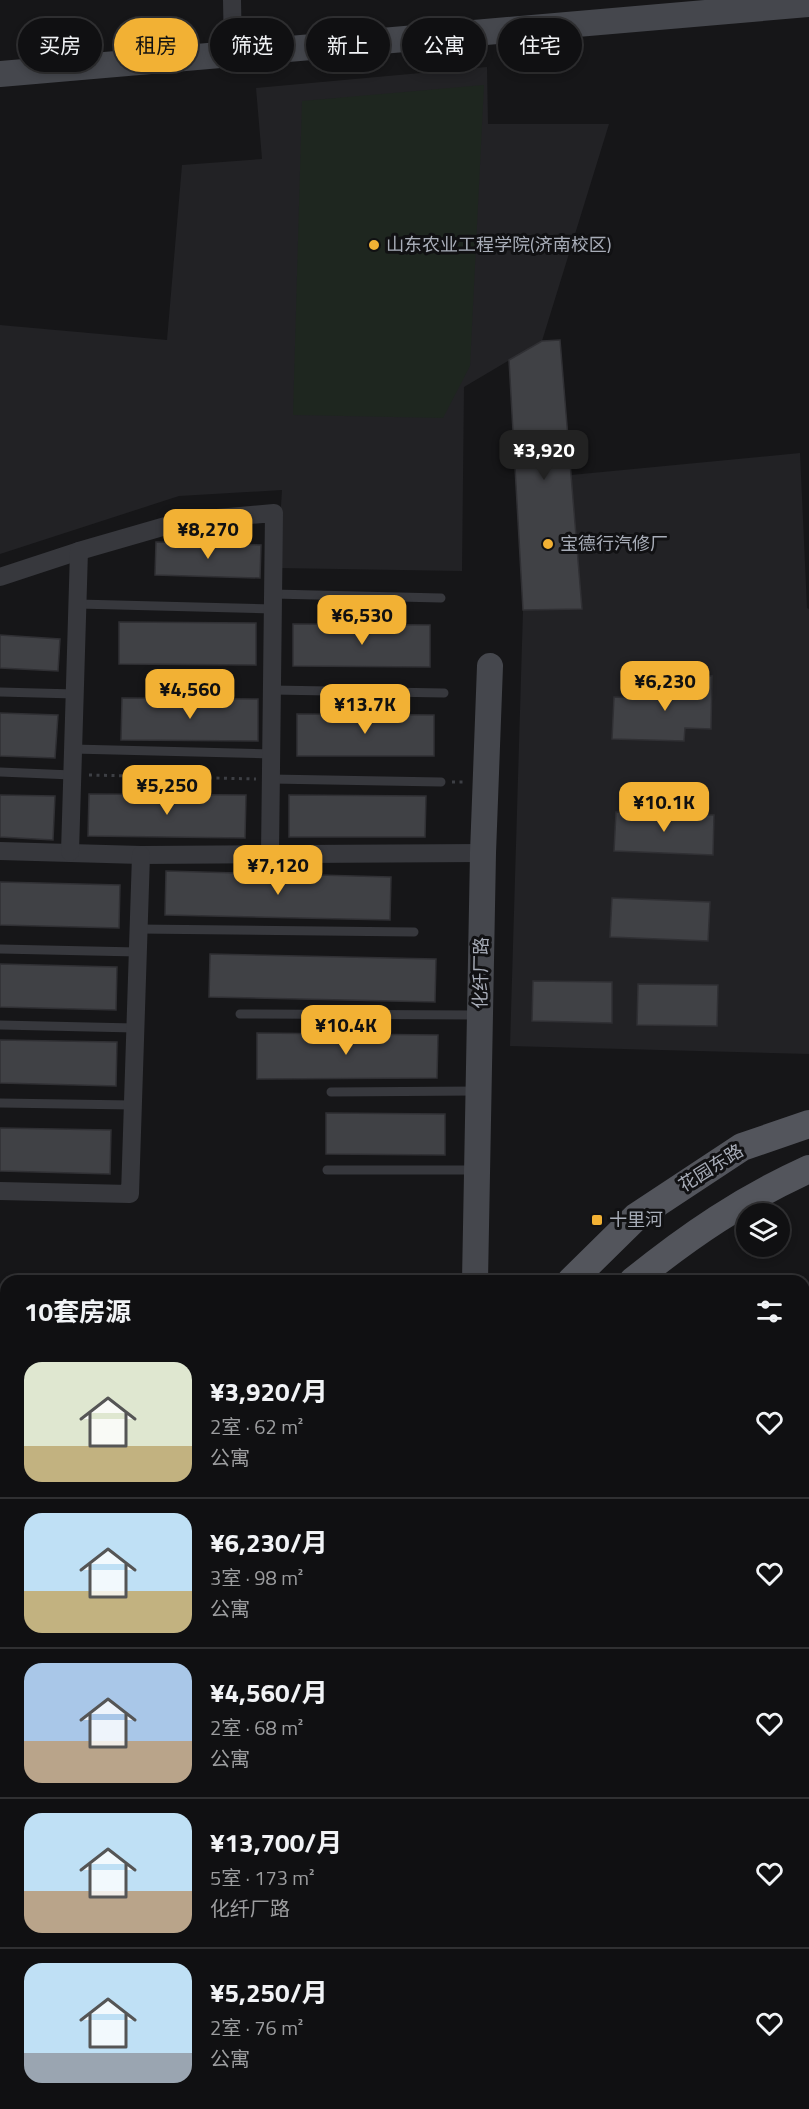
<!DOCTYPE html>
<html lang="zh">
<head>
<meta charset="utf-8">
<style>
  body { margin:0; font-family:"Titillium Web","Noto Sans SC",sans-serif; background:#19191b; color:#f1f3f6; height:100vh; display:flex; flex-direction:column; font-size:22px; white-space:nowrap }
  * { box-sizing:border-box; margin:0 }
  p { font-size:20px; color:#9c9d9f }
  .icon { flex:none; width:33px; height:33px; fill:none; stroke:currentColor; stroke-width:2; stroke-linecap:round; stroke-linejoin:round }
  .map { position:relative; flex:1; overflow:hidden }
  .drawer { position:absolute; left:0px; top:1275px; width:810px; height:834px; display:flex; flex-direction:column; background:#101012; border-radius:18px 18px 0 0; box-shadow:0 3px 9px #0003,0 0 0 2px #303032 }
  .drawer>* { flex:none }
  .guide { position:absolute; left:18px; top:18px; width:774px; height:54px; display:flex; gap:12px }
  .fabs { position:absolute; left:736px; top:1203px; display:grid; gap:12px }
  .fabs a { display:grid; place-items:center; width:54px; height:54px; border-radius:50%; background:#101012; box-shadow:0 3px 9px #0003,0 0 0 2px #303032; font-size:30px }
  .price { position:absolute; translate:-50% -51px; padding:0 14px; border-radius:12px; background:#f2b134; color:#111; font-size:20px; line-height:39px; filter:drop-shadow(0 2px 3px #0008) }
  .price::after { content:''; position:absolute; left:50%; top:36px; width:18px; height:14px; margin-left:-9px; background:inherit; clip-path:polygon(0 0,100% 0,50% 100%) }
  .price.selected { background:#222; color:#fff }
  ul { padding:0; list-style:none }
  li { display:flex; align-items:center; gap:18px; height:150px; padding:0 24px }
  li+li { border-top:2px solid #303032 }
  li span { display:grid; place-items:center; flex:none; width:168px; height:120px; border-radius:18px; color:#555 }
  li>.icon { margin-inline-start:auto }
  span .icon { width:72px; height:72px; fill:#fffc; stroke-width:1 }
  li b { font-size:26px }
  h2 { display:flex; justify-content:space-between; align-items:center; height:72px; padding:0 24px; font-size:26px }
  .tag { padding:0 21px; border-radius:27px; background:#101012; box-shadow:0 3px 9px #0003,0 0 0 2px #303032; font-size:21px; line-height:54px }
  .tag.selected { background:#f2b134; color:#111 }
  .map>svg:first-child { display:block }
</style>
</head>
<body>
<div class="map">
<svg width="809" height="2109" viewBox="0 0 809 2109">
  <rect width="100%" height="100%" fill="#161618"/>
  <g fill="#222225">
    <path d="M487 67 488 124H609L542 341 464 387 462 571 277 568 282 490 179 496 0 554V325L167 340 182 165 262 159 256 88Z"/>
    <path d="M800 453 807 608 809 609V1054L510 1046 523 610 582 609 571 475Z"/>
    <path d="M804 2055H809V2109H505L506 2103H804Z"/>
  </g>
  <path fill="#1e261f" d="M484 85 470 366 443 418 293 415 302 101Z"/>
  <g fill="#404145" stroke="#303034" stroke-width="1.5">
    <path d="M560 340 582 609 523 610 509 360 542 341Z"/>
    <path d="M156 542 261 545 260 578 155 575Z"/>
    <path d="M119 622 256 623V665L119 664Z"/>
    <path d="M293 624 430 625V667L293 666Z"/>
    <path d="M0 635 60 639 58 671 0 668Z"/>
    <path d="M674 675 712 676 711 729 685 728 684 741 612 739 614 697 673 699Z"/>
    <path d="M122 698 258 699V741L121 740Z"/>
    <path d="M0 713 58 715 55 758 0 756Z"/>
    <path d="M297 714 434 715V756H297Z"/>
    <path d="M89 794 246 795 245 838 88 836Z"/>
    <path d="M0 795 55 796 53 840 0 837Z"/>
    <path d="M289 795 426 796 425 837H289Z"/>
    <path d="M616 812 714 815 713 855 614 851Z"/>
    <path d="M166 871 391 877 390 920 165 915Z"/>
    <path d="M0 882 120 885 119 928 0 925Z"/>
    <path d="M612 898 710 902 708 941 610 937Z"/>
    <path d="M210 954 436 959 435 1002 209 997Z"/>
    <path d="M0 964 117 967 116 1010 0 1007Z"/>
    <path d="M533 981 612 982V1023L532 1021Z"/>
    <path d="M638 984 718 985 717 1026 637 1025Z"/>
    <path d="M257 1033 438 1035 437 1078 257 1079Z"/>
    <path d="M0 1040 117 1042 116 1086 0 1083Z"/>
    <path d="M326 1113 445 1114V1155L326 1154Z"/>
    <path d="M0 1128 111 1130 110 1174 0 1171Z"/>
  </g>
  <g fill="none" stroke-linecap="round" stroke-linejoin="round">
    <g stroke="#3d3f44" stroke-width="3" stroke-dasharray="3 4.5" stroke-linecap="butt">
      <path d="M89 775 256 779"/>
      <path d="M452 782H466"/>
    </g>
    <g stroke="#37383d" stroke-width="9">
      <path d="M273 594 441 598"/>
      <path d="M78 604 273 609"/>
      <path d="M272 690 444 693"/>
      <path d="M0 692 75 694"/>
      <path d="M73 749 271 754"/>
      <path d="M0 772 72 775"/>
      <path d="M271 779 441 782"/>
      <path d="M138 929 414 932"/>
      <path d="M0 949 138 952"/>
      <path d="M240 1014 478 1015"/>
      <path d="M0 1025 135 1028"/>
      <path d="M331 1092 476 1091"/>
      <path d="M0 1103 133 1105"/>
      <path d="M327 1170H475"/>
    </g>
    <g stroke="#37383d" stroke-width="18">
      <path d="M232 0 233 53"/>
      <path d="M0 577 79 551"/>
      <path d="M0 851 141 855 483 853"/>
      <path d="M70 852 79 551 183 521 274 513 270 854"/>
      <path d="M0 1191 130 1194 141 855"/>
      <path d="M804 1893H809"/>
    </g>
    <g stroke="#45474d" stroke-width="26">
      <path d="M0 74 809 4"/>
      <path d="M475 1281 483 853 490 666"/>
      <path d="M453 2109 454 2103"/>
    </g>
    <g stroke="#53555c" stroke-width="28">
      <path d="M571 1281 636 1217 742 1147 809 1124"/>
      <path d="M633 1281C690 1235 743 1199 809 1169"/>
      <path d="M0 1480 6 1479"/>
      <path d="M0 1521 6 1520"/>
    </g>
  </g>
  <g fill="#f2b134" stroke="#111113" stroke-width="2">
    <circle cx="374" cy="245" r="6"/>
    <circle cx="548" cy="544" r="6"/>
    <rect x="591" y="1214" width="12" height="12" rx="3"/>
  </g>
  <g text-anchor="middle" stroke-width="6" stroke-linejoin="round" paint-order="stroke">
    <g font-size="18" fill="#a8adb8" stroke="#111113" text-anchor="start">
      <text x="386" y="251">山东农业工程学院(济南校区)</text>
      <text x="560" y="550">宝德行汽修厂</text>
      <text x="609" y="1226">十里河</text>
    </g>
    <g font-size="18" fill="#a8adb8" stroke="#111113">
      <text transform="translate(481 973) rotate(-89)" y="6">化纤厂路</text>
      <text transform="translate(711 1168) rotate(-32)" y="6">花园东路</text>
    </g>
  </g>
</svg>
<div class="fabs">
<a><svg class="icon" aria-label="layers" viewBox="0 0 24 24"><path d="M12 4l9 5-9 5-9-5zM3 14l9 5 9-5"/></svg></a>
</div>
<b class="price selected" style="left:544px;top:481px">¥3,920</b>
<b class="price" style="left:208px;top:560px">¥8,270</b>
<b class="price" style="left:362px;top:646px">¥6,530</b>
<b class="price" style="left:665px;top:712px">¥6,230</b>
<b class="price" style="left:190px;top:720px">¥4,560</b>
<b class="price" style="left:365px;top:735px">¥13.7K</b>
<b class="price" style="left:167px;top:816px">¥5,250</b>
<b class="price" style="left:664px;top:833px">¥10.1K</b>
<b class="price" style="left:278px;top:896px">¥7,120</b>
<b class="price" style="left:346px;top:1056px">¥10.4K</b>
<div class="guide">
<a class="tag">买房</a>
<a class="tag selected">租房</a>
<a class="tag">筛选</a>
<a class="tag">新上</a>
<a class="tag">公寓</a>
<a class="tag">住宅</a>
</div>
<section class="drawer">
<h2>10套房源<svg class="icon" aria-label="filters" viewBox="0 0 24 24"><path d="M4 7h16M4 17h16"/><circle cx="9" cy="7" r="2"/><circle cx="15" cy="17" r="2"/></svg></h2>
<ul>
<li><span style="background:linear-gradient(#dfe7d0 70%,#c2b280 0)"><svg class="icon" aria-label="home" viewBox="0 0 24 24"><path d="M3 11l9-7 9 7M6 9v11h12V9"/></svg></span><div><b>¥3,920/月</b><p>2室 · 62 m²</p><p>公寓</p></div><svg class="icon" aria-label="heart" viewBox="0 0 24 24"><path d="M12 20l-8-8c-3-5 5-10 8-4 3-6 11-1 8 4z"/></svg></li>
<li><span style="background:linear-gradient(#bfe0f5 65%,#c2b280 0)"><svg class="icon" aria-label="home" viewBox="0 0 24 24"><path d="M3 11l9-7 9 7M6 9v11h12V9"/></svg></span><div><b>¥6,230/月</b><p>3室 · 98 m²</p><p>公寓</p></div><svg class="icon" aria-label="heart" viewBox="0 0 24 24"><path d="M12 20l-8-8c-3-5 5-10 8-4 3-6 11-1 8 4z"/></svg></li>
<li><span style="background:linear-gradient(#a9c7e8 65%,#b9a48a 0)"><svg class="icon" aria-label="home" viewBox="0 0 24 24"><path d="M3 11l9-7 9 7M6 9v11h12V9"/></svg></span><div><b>¥4,560/月</b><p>2室 · 68 m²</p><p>公寓</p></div><svg class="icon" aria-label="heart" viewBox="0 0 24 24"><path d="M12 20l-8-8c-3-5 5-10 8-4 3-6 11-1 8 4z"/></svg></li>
<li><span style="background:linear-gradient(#bfe0f5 65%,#b9a48a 0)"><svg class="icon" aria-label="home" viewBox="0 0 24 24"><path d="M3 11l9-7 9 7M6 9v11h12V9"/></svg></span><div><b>¥13,700/月</b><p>5室 · 173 m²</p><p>化纤厂路</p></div><svg class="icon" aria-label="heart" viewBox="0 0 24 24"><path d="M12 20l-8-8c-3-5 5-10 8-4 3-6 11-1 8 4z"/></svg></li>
<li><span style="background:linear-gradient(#bfe0f5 75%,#9aa5b1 0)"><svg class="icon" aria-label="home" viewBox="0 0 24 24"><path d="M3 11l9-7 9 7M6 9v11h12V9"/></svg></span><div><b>¥5,250/月</b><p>2室 · 76 m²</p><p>公寓</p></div><svg class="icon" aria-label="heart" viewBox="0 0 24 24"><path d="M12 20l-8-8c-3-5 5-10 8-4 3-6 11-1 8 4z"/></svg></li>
</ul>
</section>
</div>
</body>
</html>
